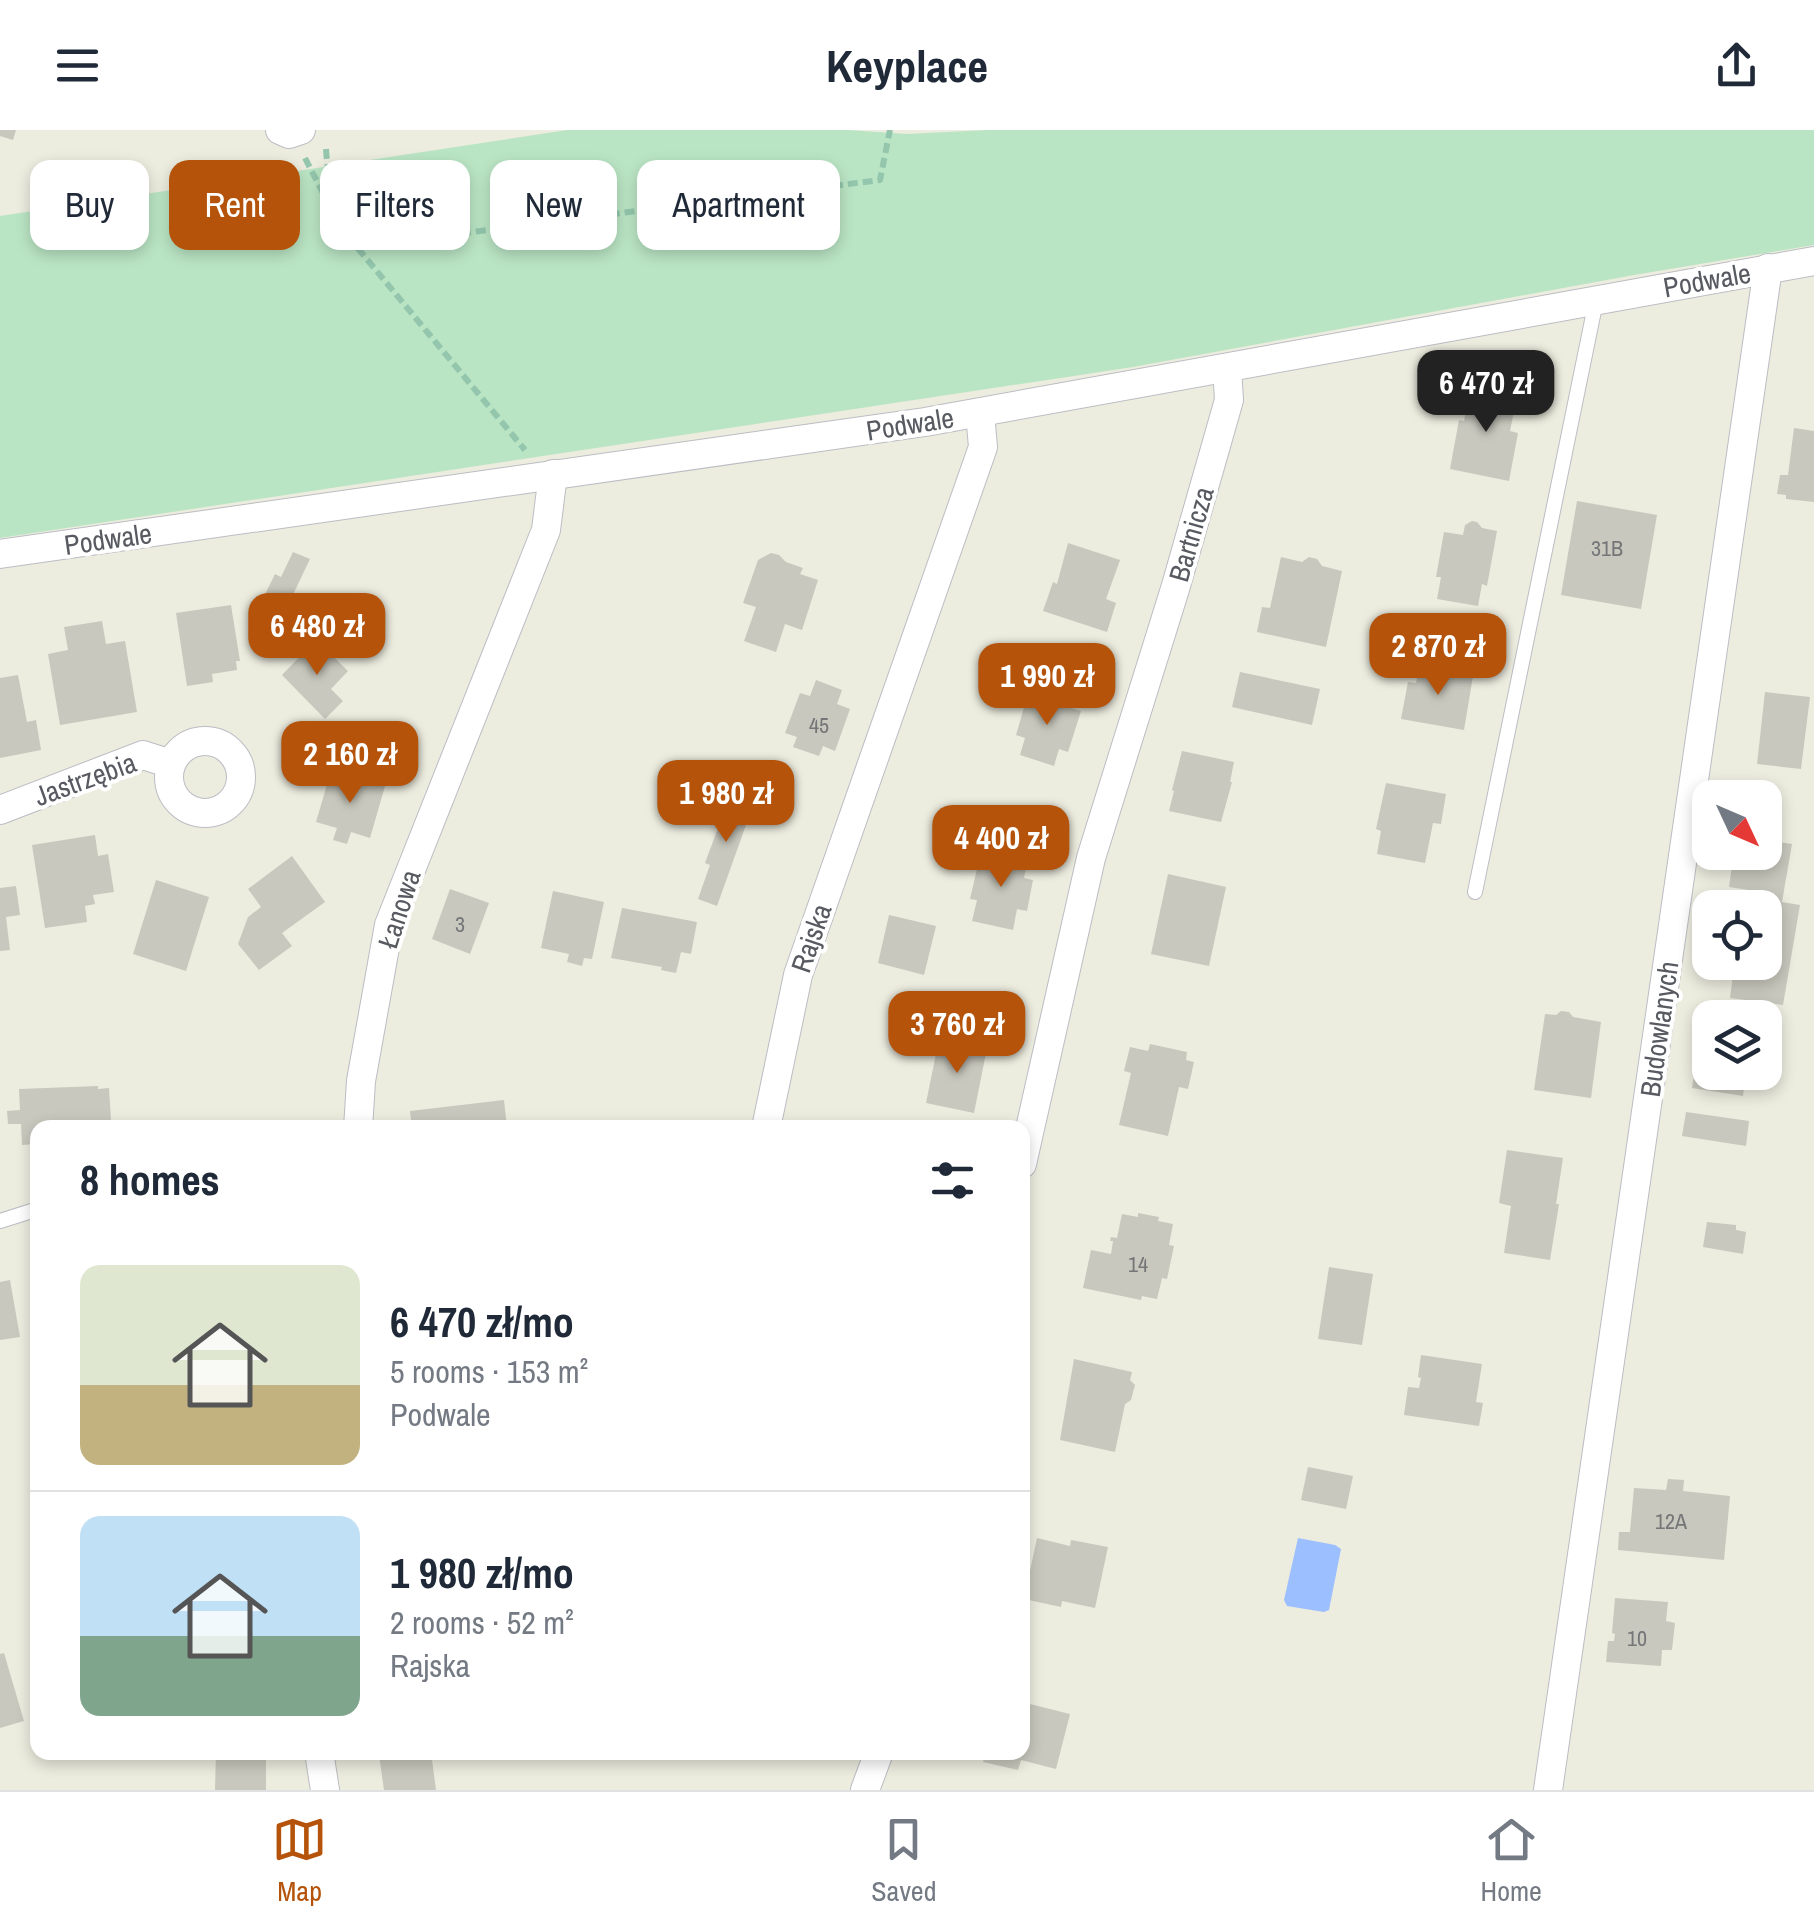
<!DOCTYPE html>
<html lang="en">
<head>
<meta charset="utf-8">
<style>
  body { margin:0; font-family:"Archivo Narrow",sans-serif; background:#f6f6f7; color:#1f2937; height:100vh; display:flex; flex-direction:column; font-size:38px; white-space:nowrap }
  * { box-sizing:border-box; margin:0 }
  p { font-size:32px; color:#747a83 }
  .icon { flex:none; width:55px; height:55px; fill:none; stroke:currentColor; stroke-width:2; stroke-linecap:round; stroke-linejoin:round }
  .map { position:relative; flex:1; overflow:hidden }
  .details { position:absolute; left:30px; top:990px; width:1000px; height:640px; display:flex; flex-direction:column; background:#fff; border-radius:20px; box-shadow:0 5px 15px #0003 }
  .details>* { flex:none }
  .guide { position:absolute; left:30px; top:30px; width:1000px; height:90px; display:flex; gap:20px }
  .needle { width:65px; rotate:134deg }
  .controls { position:absolute; left:1692px; top:650px; display:grid; gap:20px }
  .controls a { display:grid; place-items:center; width:90px; height:90px; border-radius:20px; background:#fff; box-shadow:0 5px 15px #0003; font-size:50px }
  .price { position:absolute; translate:-50% -85px; padding:0 22px; border-radius:20px; background:#b45309; color:#fff; font-size:32px; line-height:65px; filter:drop-shadow(0 2px 5px #0008) }
  .price::after { content:''; position:absolute; left:50%; top:60px; width:30px; height:22px; margin-left:-15px; background:inherit; clip-path:polygon(0 0,100% 0,50% 100%) }
  .price.active { background:#222; color:#fff }
  ul { padding:0; list-style:none }
  li { display:flex; align-items:center; gap:30px; height:250px; padding:0 50px }
  li+li { border-top:2px solid #e0e1e3 }
  li span { display:grid; place-items:center; flex:none; width:280px; height:200px; border-radius:20px; color:#555 }
  li>.icon { margin-inline-start:auto }
  span .icon { width:120px; height:120px; fill:#fffc; stroke-width:1 }
  li b { font-size:42px }
  h2 { display:flex; justify-content:space-between; align-items:center; height:120px; padding:0 50px; font-size:42px }
  .chip { padding:0 35px; border-radius:20px; background:#fff; box-shadow:0 5px 15px #0003; font-size:35px; line-height:90px }
  .chip.active { background:#b45309; color:#fff }
  header { display:flex; justify-content:space-between; align-items:center; height:130px; padding:0 50px; background:#fff; font-size:45px; font-weight:800 }
  .tab-bar { display:flex; justify-content:space-around; align-items:center; height:140px; border-top:2px solid #e0e1e3; background:#fff; font-size:28px; color:#747a83 }
  .tab-bar a { display:grid; justify-items:center; gap:5px }
  .tab-bar .active { color:#b45309 }
  .map>svg:first-child { display:block }
</style>
</head>
<body>
<header><svg class="icon" aria-label="menu" viewBox="0 0 24 24"><path d="M4 6h16M4 12h16M4 18h16"/></svg>Keyplace<svg class="icon" aria-label="share" viewBox="0 0 24 24"><path d="M12 15V3M7 8l5-5 5 5M5 13v7h14v-7"/></svg></header>
<div class="map">
<svg width="1814" height="1660" viewBox="0 0 1814 1660">
  <rect width="100%" height="100%" fill="#ececdf"/>
  <path fill="#bae5c4" d="M567 0H848L907 4 987 0H1814V115L1634 145 1133 237 0 408V86Z"/>
  <path fill="#9cbfff" d="M1298 1408 1335 1415 1341 1419 1329 1480 1324 1482 1287 1476 1284 1470Z"/>
  <g fill="#c9c8be">
    <path d="M0 0H16L13 10 0 6Z"/>
    <path d="M1471 256 1517 266 1510 301 1518 303 1509 351 1450 339 1459 290 1464 291Z"/>
    <path d="M1794 298 1814 301V372L1786 369V365L1777 364 1780 345H1788Z"/>
    <path d="M1577 371 1657 385 1641 479 1561 465Z"/>
    <path d="M1472 391 1477 392 1482 398 1497 401 1487 456 1482 454 1478 476 1437 469 1441 447H1436L1444 402 1463 405 1465 395Z"/>
    <path d="M1068 413 1120 430 1106 469 1116 473 1107 502 1043 481 1053 452 1057 454Z"/>
    <path d="M293 422 310 429 277 498 254 487 275 444 281 447Z"/>
    <path d="M771 423 779 425 786 432 803 438 800 444 818 450 802 500 785 494 776 522 744 511 756 477 743 473 758 430Z"/>
    <path d="M1281 427 1302 432 1309 427 1317 429 1322 436 1342 441 1326 517 1257 502 1262 477 1270 478Z"/>
    <path d="M231 475 240 531H236L237 540 212 544 213 552 187 556 176 483Z"/>
    <path d="M102 491 106 514 125 511 137 582 60 595 48 524 68 520 64 497Z"/>
    <path d="M316 510 348 541 331 559 343 571 325 589 282 545Z"/>
    <path d="M1420 533 1448 538 1447 542 1473 546 1464 600 1401 589 1408 552 1416 553Z"/>
    <path d="M1240 542 1320 559 1312 595 1232 577Z"/>
    <path d="M18 545 27 592 36 590 41 620 0 628V548Z"/>
    <path d="M816 550 842 560 837 574 850 579 835 621 823 616 819 626 793 617 797 607 785 603 800 563 810 566Z"/>
    <path d="M1765 562 1810 567 1801 639 1757 634Z"/>
    <path d="M1028 564 1048 570 1050 564 1069 570 1067 577 1081 581 1068 622 1059 619 1054 636 1020 625 1025 608 1016 605Z"/>
    <path d="M1182 621 1234 632 1230 652H1232L1221 692 1169 681 1174 661 1172 660Z"/>
    <path d="M331 641 385 656 370 708 351 702 347 714 333 710 337 698 316 692Z"/>
    <path d="M1386 653 1446 664 1441 694 1433 693 1425 733 1377 724 1381 701 1376 699Z"/>
    <path d="M733 658 756 667 717 776 698 769 710 735 705 733Z"/>
    <path d="M95 705 98 726 108 724 114 762 93 765 95 774 85 776 87 792 45 798 32 715Z"/>
    <path d="M1765 710 1792 714 1782 772 1800 775 1783 875 1730 868 1734 837 1768 841 1779 772 1754 768 1755 761 1729 757 1734 722H1765Z"/>
    <path d="M988 719 1028 727 1024 748 1033 750 1027 781 1017 779 1013 800 972 791 977 770 970 769 977 739 983 740Z"/>
    <path d="M292 726 325 772 282 803 292 816 259 840 238 814 248 787 261 777 248 759Z"/>
    <path d="M1168 744 1226 757 1209 836 1151 824Z"/>
    <path d="M156 750 209 767 186 841 133 824Z"/>
    <path d="M16 756 20 785 6 787 10 820 0 821V758Z"/>
    <path d="M450 759 489 773 470 824 432 809Z"/>
    <path d="M553 761 604 772 592 829 584 828 582 836 567 832 569 824 541 818Z"/>
    <path d="M622 778 697 792 691 824 681 822 676 843 661 840 662 837 611 828Z"/>
    <path d="M889 785 936 796 924 845 878 833Z"/>
    <path d="M1561 881 1569 882 1573 887 1601 892 1591 968 1534 960 1545 884 1556 885Z"/>
    <path d="M1704 881 1730 885V888H1710V942H1746L1743 966 1692 958Z"/>
    <path d="M939 909 987 918 974 983 926 973Z"/>
    <path d="M1150 914 1187 922 1186 930 1194 932 1188 959 1179 957 1168 1006 1119 995 1131 943 1124 941 1130 917 1148 921Z"/>
    <path d="M98 956V959L109 958 111 990H100V998H38V1014L22 1015 21 994H8L7 981 20 980 19 959Z"/>
    <path d="M504 970 507 998H412L410 981Z"/>
    <path d="M1686 982 1749 991 1746 1016 1682 1006Z"/>
    <path d="M1507 1020 1563 1028 1556 1074H1559L1550 1130 1504 1123 1511 1076 1499 1073Z"/>
    <path d="M1138 1083 1159 1087 1158 1091 1173 1094 1169 1115 1174 1116 1167 1149 1162 1148 1157 1169 1142 1166 1141 1170 1083 1158 1091 1120 1111 1124 1113 1111H1110L1111 1107 1117 1108 1122 1084 1138 1087Z"/>
    <path d="M1707 1092 1736 1095V1100L1746 1102 1743 1124 1703 1117Z"/>
    <path d="M1329 1137 1373 1144 1362 1215 1318 1209Z"/>
    <path d="M10 1150 20 1207 0 1210V1152Z"/>
    <path d="M1421 1225 1482 1234 1476 1272 1483 1273 1479 1296 1404 1285 1408 1257 1419 1258 1421 1248 1418 1247Z"/>
    <path d="M1074 1229 1132 1242 1130 1250 1135 1255 1131 1270 1125 1274 1115 1322 1060 1310Z"/>
    <path d="M35 1275H38V1357L30 1356Z"/>
    <path d="M1308 1337 1353 1346 1346 1379 1301 1370Z"/>
    <path d="M1668 1349 1684 1350 1683 1361 1730 1366 1724 1430 1618 1420 1619 1402H1630L1634 1358 1666 1360Z"/>
    <path d="M1037 1408 1070 1416 1071 1410 1108 1417 1095 1478 1062 1471 1061 1477 1024 1469Z"/>
    <path d="M1615 1468 1668 1472 1666 1491 1675 1493 1672 1520H1662L1661 1536 1606 1532 1608 1511H1614L1615 1504 1612 1503Z"/>
    <path d="M4 1523 24 1591 0 1598V1524Z"/>
    <path d="M1022 1572 1070 1584 1056 1639 1021 1630 1018 1640 983 1632 985 1622H1022Z"/>
    <path d="M216 1622H266V1660H215Z"/>
    <path d="M397 1622H431L436 1660H384L379 1625Z"/>
  </g>
  <g fill="none" stroke-linecap="round" stroke-linejoin="round">
    <defs>
      <g id="service">
        <path d="M1475 762 1596 171"/>
        <path d="M0 1091 38 1079"/>
      </g>
      <g id="minor">
        <path d="M280 0 289 4 301 0"/>
        <path d="M0 424 925 292 1814 131"/>
        <circle cx="205" cy="647" r="36"/>
        <path d="M0 680 143 625 171 634"/>
        <path d="M358 998 361 951 389 795 546 400 553 344"/>
        <path d="M766 998 798 845 983 317 980 283"/>
        <path d="M1022 1034 1091 728 1175 459 1229 270 1227 238"/>
        <path d="M319 1622 325 1660"/>
        <path d="M865 1660 879 1622"/>
        <path d="M1548 1660 1768 138"/>
      </g>
    </defs>
    <use href="#service" stroke="#bcbdc4" stroke-width="16"/>
    <use href="#minor" stroke="#bcbdc4" stroke-width="30"/>
    <g stroke="#93c6ad" stroke-width="6" stroke-dasharray="10 5" stroke-linecap="butt">
      <path d="M326 19C328 50 335 84 363 103 372 108 385 109 394 112L880 50 890 0"/>
      <path d="M305 28 341 98 525 320"/>
    </g>
    <use href="#service" stroke="#fff" stroke-width="14"/>
    <use href="#minor" stroke="#fff" stroke-width="28"/>
  </g>
  <g text-anchor="middle" stroke-width="8" stroke-linejoin="round" paint-order="stroke">
    <g font-size="22" fill="#747678">
      <text x="1607" y="426">31B</text>
      <text x="819" y="603">45</text>
      <text x="460" y="802">3</text>
      <text x="1138" y="1142">14</text>
      <text x="1671" y="1399">12A</text>
      <text x="1637" y="1516">10</text>
    </g>
    <g font-size="28" fill="#585a61" stroke="#fff">
      <text transform="translate(1707 150) rotate(-10)" y="10">Podwale</text>
      <text transform="translate(910 294) rotate(-9)" y="10">Podwale</text>
      <text transform="translate(1191 404) rotate(-74)" y="10">Bartnicza</text>
      <text transform="translate(108 409) rotate(-8)" y="10">Podwale</text>
      <text transform="translate(85 649) rotate(-20)" y="10">Jastrzębia</text>
      <text transform="translate(399 779) rotate(-72)" y="10">Łanowa</text>
      <text transform="translate(811 808) rotate(-71)" y="10">Rajska</text>
      <text transform="translate(1659 899) rotate(-82)" y="10">Budowlanych</text>
    </g>
  </g>
</svg>
<div class="controls">
<a><svg class="needle" viewBox="-14 -14 28 28"><path d="M0-13l5 13h-10z" fill="#e53935"/><path d="M0 13l5-13h-10z" fill="#747a83"/></svg></a>
<a><svg class="icon" aria-label="locate" viewBox="0 0 24 24"><circle cx="12" cy="12" r="6"/><path d="M12 2v4M12 18v4M2 12h4M18 12h4"/></svg></a>
<a><svg class="icon" aria-label="layers" viewBox="0 0 24 24"><path d="M12 4l9 5-9 5-9-5zM3 14l9 5 9-5"/></svg></a>
</div>
<b class="price active" style="left:1486px;top:305px">6 470 zł</b>
<b class="price" style="left:317px;top:548px">6 480 zł</b>
<b class="price" style="left:1438px;top:568px">2 870 zł</b>
<b class="price" style="left:1047px;top:598px">1 990 zł</b>
<b class="price" style="left:350px;top:676px">2 160 zł</b>
<b class="price" style="left:726px;top:715px">1 980 zł</b>
<b class="price" style="left:1001px;top:760px">4 400 zł</b>
<b class="price" style="left:957px;top:946px">3 760 zł</b>
<div class="guide">
<a class="chip">Buy</a>
<a class="chip active">Rent</a>
<a class="chip">Filters</a>
<a class="chip">New</a>
<a class="chip">Apartment</a>
</div>
<section class="details">
<h2>8 homes<svg class="icon" aria-label="filters" viewBox="0 0 24 24"><path d="M4 7h16M4 17h16"/><circle cx="9" cy="7" r="2"/><circle cx="15" cy="17" r="2"/></svg></h2>
<ul>
<li><span style="background:linear-gradient(#dfe7d0 60%,#c2b280 0)"><svg class="icon" aria-label="home" viewBox="0 0 24 24"><path d="M3 11l9-7 9 7M6 9v11h12V9"/></svg></span><div><b>6 470 zł/mo</b><p>5 rooms · 153 m²</p><p>Podwale</p></div></li>
<li><span style="background:linear-gradient(#bfe0f5 60%,#7fa58c 0)"><svg class="icon" aria-label="home" viewBox="0 0 24 24"><path d="M3 11l9-7 9 7M6 9v11h12V9"/></svg></span><div><b>1 980 zł/mo</b><p>2 rooms · 52 m²</p><p>Rajska</p></div></li>
</ul>
</section>
</div>
<nav class="tab-bar">
<a class="active"><svg class="icon" aria-label="map" viewBox="0 0 24 24"><path d="M3 6l6-2 6 2 6-2v14l-6 2-6-2-6 2zM9 4v14M15 6v14"/></svg>Map</a>
<a><svg class="icon" aria-label="saved" viewBox="0 0 24 24"><path d="M7 4h10v16l-5-4-5 4z"/></svg>Saved</a>
<a><svg class="icon" aria-label="home" viewBox="0 0 24 24"><path d="M3 11l9-7 9 7M6 9v11h12V9"/></svg>Home</a>
</nav>
</body>
</html>
